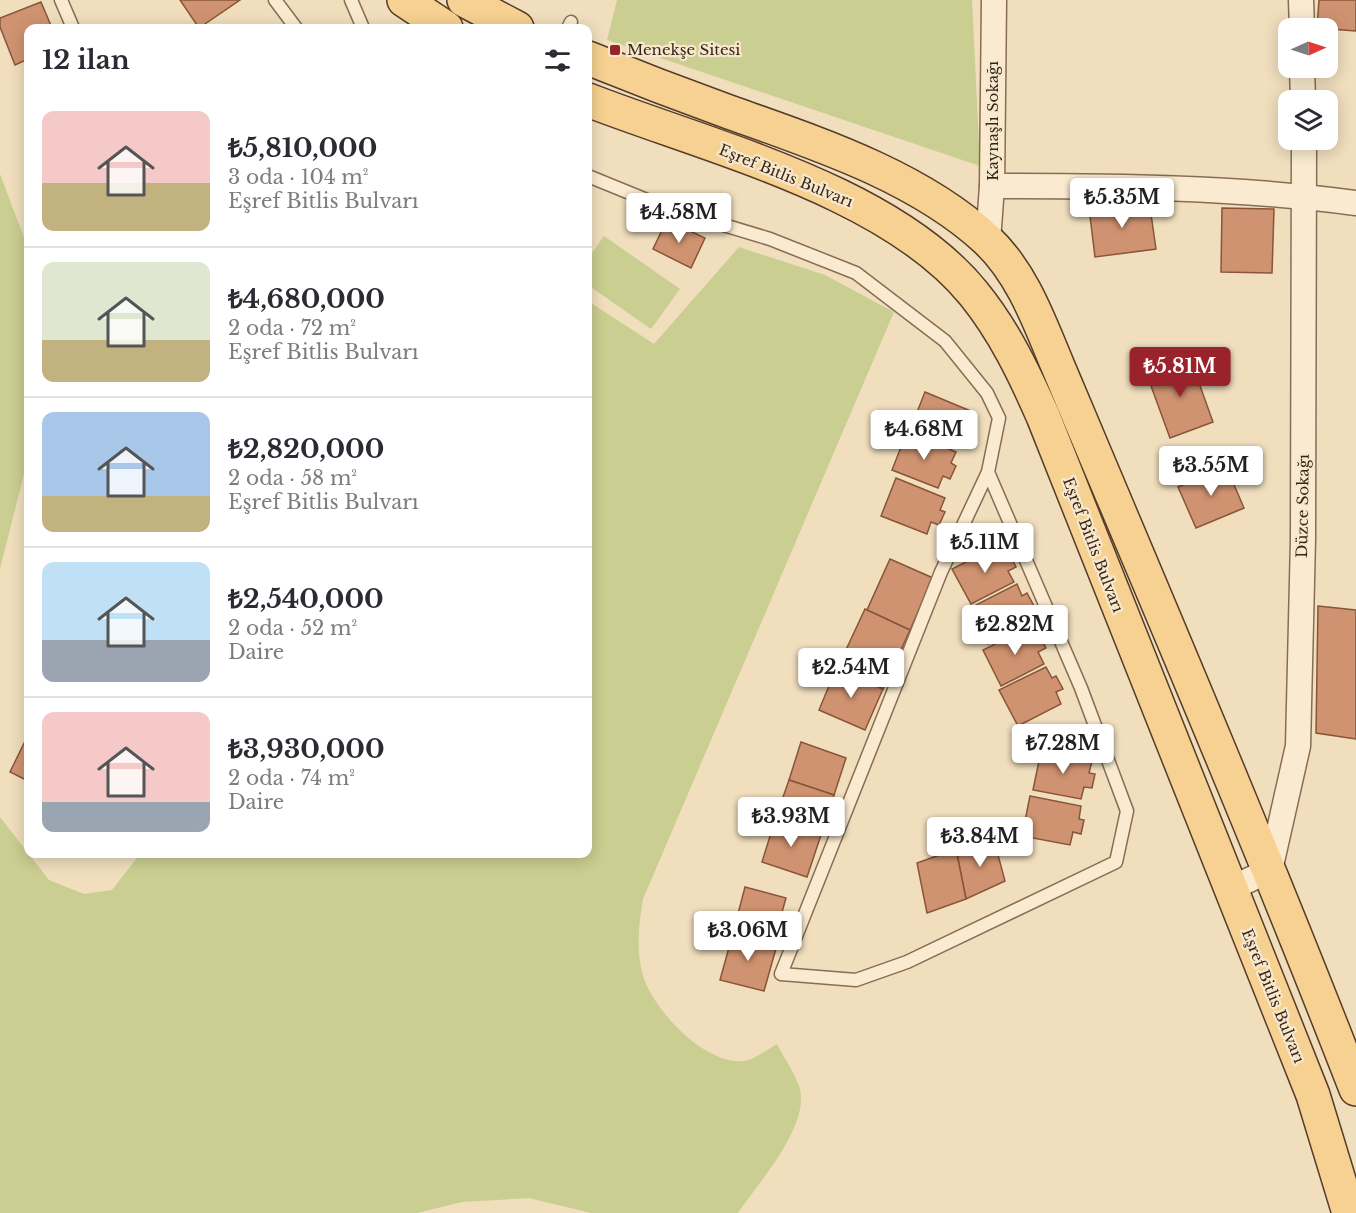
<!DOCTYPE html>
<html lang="tr">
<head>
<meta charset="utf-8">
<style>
  body { margin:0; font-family:"Libre Baskerville",serif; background:#f7f7f7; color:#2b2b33; height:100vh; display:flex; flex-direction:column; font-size:22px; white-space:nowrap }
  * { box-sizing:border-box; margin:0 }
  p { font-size:20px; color:#7c7c81 }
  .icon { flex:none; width:33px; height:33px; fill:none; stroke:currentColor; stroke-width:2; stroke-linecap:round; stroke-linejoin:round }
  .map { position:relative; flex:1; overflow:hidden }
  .side { position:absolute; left:24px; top:24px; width:568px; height:834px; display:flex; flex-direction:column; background:#fff; border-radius:12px; box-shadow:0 3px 15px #0003 }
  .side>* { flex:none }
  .needle { width:39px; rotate:87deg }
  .fabs { position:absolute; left:1278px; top:18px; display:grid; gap:12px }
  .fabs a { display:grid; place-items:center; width:60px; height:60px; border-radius:12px; background:#fff; box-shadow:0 3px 15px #0003; font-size:30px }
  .price { position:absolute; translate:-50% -51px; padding:0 14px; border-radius:6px; background:#fff; color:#222; font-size:20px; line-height:39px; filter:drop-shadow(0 2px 3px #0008) }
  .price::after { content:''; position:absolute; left:50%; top:36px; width:18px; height:14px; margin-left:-9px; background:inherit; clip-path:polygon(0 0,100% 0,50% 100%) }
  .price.active { background:#9a222a; color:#fff }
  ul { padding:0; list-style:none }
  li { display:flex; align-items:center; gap:18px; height:150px; padding:0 18px }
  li+li { border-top:2px solid #e1e1e2 }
  li span { display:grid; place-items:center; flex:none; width:168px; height:120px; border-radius:12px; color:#555 }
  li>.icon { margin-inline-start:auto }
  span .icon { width:72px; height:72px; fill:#fffc; stroke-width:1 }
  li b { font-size:26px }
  h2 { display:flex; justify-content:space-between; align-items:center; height:72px; padding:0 18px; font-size:26px }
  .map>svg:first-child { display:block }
</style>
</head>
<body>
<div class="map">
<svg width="1356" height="1213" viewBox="0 0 1356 1213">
  <rect width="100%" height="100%" fill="#f0debd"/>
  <g fill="#cace91">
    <path d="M617 0H972L980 166 607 40Z"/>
    <path d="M0 174 28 248V458L0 569Z"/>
    <path d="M604 236 680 289 651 329 588 285V259Z"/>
    <path d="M739 247 825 275 894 312 643 899C639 924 636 946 642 972 650 1008 709 1071 749 1060 758 1057 768 1049 777 1044 784 1058 794 1072 799 1086 812 1124 759 1182 738 1213H591L529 1198 462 1202 417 1213H0V817L49 880 84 894 112 890 140 854H588V301L654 344Z"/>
  </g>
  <g fill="#d09371" stroke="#88553a" stroke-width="1.5">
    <path d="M180 0H240L199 28Z"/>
    <path d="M1319 0H1356V31L1317 28Z"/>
    <path d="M41 2 52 28H28V59L15 65 0 27V18Z"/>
    <path d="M1149 200 1156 249 1095 257 1089 208Z"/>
    <path d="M1222 208 1274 209 1272 273 1221 272Z"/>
    <path d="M667 220 705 238 691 268 653 249Z"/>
    <path d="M1190 358 1213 422 1170 438 1147 375Z"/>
    <path d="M925 392 973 412 968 424 973 426 967 439 960 436 955 448 910 430Z"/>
    <path d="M907 432 956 452 951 463 956 466 950 479 943 476 938 488 892 470Z"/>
    <path d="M1226 466 1244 508 1196 528 1178 487Z"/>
    <path d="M896 478 945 498 940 510 945 512 939 525 931 522 927 534 881 516Z"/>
    <path d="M999 545 1005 556 1009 554 1016 567 1008 571 1014 582 971 604 952 569Z"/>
    <path d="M890 559 933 578 910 630 867 610Z"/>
    <path d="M1017 584 1022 596 1027 593 1034 606 1026 610 1032 622 988 644 970 608Z"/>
    <path d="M1318 606 1356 610V739L1316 733Z"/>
    <path d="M865 609 910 630 883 689 838 667Z"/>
    <path d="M1029 627 1034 638 1039 636 1046 648 1038 652 1044 664 1001 686 983 650Z"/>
    <path d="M1046 667 1052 678 1056 676 1063 689 1056 692 1061 704 1018 726 999 690Z"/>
    <path d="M836 669 883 689 865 730 819 710Z"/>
    <path d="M28 735V781L10 772Z"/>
    <path d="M801 742 846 758 834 795 789 780Z"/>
    <path d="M1041 751 1092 761 1089 773 1095 774 1092 788 1084 787 1081 799 1033 790Z"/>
    <path d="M789 780 834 795 821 835 775 820Z"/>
    <path d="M1030 796 1081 806 1079 819 1084 820 1081 834 1073 832 1070 845 1022 836Z"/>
    <path d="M775 820 821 835 807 877 762 862Z"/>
    <path d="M994 840 1005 881 966 899 956 849Z"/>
    <path d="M956 849 966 899 927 913 917 863Z"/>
    <path d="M745 887 786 898 773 944 733 933Z"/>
    <path d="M733 933 777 945 764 991 720 980Z"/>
  </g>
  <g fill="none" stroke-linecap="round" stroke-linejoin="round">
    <defs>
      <g id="lane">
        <path d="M61 0 73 28"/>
        <path d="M275 0 296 28"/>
        <path d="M351 0 363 28"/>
        <path d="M568 28 571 22"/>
        <path d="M588 176 664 207 770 239 856 273 945 341 987 393 999 418 988 472 941 572 781 974 856 980 907 962 1116 862 1127 811 1081 688 988 472"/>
      </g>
      <g id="street">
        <path d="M1301 0 1302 28"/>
        <path d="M1302 68 1303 100"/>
        <path d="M992 186C1114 186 1235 187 1356 203"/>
        <path d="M988 241 992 186 994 0"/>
        <path d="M1230 889 1270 870 1298 746 1303 539 1304 140"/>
      </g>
      <g id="primary">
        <path d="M404 0 446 28"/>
        <path d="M464 0 517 28"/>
        <path d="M588 58C635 77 682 95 729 112 816 143 918 176 987 240 1022 273 1039 321 1057 364 1074 404 1091 445 1108 485 1193 686 1277 886 1356 1089"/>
        <path d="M588 100C709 147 891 191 974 294 1004 331 1024 373 1043 416L1313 1095 1349 1213"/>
      </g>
    </defs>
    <use href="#lane" stroke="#886d55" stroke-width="15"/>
    <use href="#street" stroke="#886d55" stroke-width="27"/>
    <use href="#primary" stroke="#553c2a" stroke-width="36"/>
    <use href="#lane" stroke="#faebd0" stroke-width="12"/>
    <use href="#street" stroke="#faebd0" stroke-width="24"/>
    <use href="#primary" stroke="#f6d191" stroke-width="33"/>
  </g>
  <rect fill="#9a222a" stroke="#f7e8cd" stroke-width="2" x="609" y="44" width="12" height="12" rx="3"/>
  <g text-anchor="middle" stroke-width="4.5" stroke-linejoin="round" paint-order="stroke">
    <g font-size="15" fill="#37271b" stroke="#f7e8cd" text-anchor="start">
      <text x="627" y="55">Menekşe Sitesi</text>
    </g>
    <g font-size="15" fill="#37271b" stroke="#f7e8cd">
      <text transform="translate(993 121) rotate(-90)" y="5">Kaynaşlı Sokağı</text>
      <text transform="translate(786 176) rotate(22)" y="5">Eşref Bitlis Bulvarı</text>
      <text transform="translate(1303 506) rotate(-89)" y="5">Düzce Sokağı</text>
      <text transform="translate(1093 545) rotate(69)" y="5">Eşref Bitlis Bulvarı</text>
      <text transform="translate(1273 996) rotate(68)" y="5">Eşref Bitlis Bulvarı</text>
    </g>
  </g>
</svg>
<div class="fabs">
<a><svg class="needle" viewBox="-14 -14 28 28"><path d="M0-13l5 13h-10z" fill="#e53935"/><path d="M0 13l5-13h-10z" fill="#7c7c81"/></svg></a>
<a><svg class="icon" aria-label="layers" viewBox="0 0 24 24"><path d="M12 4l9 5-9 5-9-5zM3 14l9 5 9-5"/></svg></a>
</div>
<b class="price" style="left:1122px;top:229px">₺5.35M</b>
<b class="price" style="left:679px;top:244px">₺4.58M</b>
<b class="price active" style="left:1180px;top:398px">₺5.81M</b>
<b class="price" style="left:924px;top:461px">₺4.68M</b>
<b class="price" style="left:1211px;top:497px">₺3.55M</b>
<b class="price" style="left:985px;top:574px">₺5.11M</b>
<b class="price" style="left:1015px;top:656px">₺2.82M</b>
<b class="price" style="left:851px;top:699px">₺2.54M</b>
<b class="price" style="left:1063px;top:775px">₺7.28M</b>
<b class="price" style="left:791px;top:848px">₺3.93M</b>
<b class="price" style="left:980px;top:868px">₺3.84M</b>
<b class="price" style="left:748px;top:962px">₺3.06M</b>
<section class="side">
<h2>12 ilan<svg class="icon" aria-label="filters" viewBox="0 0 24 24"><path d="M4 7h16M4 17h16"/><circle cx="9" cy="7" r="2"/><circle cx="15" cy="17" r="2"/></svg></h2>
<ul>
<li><span style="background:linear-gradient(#f6c9c9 60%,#c2b280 0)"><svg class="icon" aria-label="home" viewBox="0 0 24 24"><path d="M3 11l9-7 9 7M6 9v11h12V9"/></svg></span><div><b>₺5,810,000</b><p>3 oda · 104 m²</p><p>Eşref Bitlis Bulvarı</p></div></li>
<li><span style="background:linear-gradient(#dfe7d0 65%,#c2b280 0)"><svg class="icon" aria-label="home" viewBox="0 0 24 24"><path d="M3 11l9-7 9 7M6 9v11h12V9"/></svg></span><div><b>₺4,680,000</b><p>2 oda · 72 m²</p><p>Eşref Bitlis Bulvarı</p></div></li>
<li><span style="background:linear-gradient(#a9c7e8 70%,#c2b280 0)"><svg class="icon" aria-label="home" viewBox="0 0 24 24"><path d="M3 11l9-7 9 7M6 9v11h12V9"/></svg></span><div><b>₺2,820,000</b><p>2 oda · 58 m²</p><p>Eşref Bitlis Bulvarı</p></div></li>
<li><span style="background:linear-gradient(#bfe0f5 65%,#9aa5b1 0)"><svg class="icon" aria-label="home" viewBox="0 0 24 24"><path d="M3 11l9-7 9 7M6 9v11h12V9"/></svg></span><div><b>₺2,540,000</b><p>2 oda · 52 m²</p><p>Daire</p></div></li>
<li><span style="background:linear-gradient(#f6c9c9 75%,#9aa5b1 0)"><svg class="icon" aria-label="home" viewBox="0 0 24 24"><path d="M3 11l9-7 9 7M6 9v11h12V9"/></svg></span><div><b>₺3,930,000</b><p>2 oda · 74 m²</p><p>Daire</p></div></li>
</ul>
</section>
</div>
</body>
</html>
